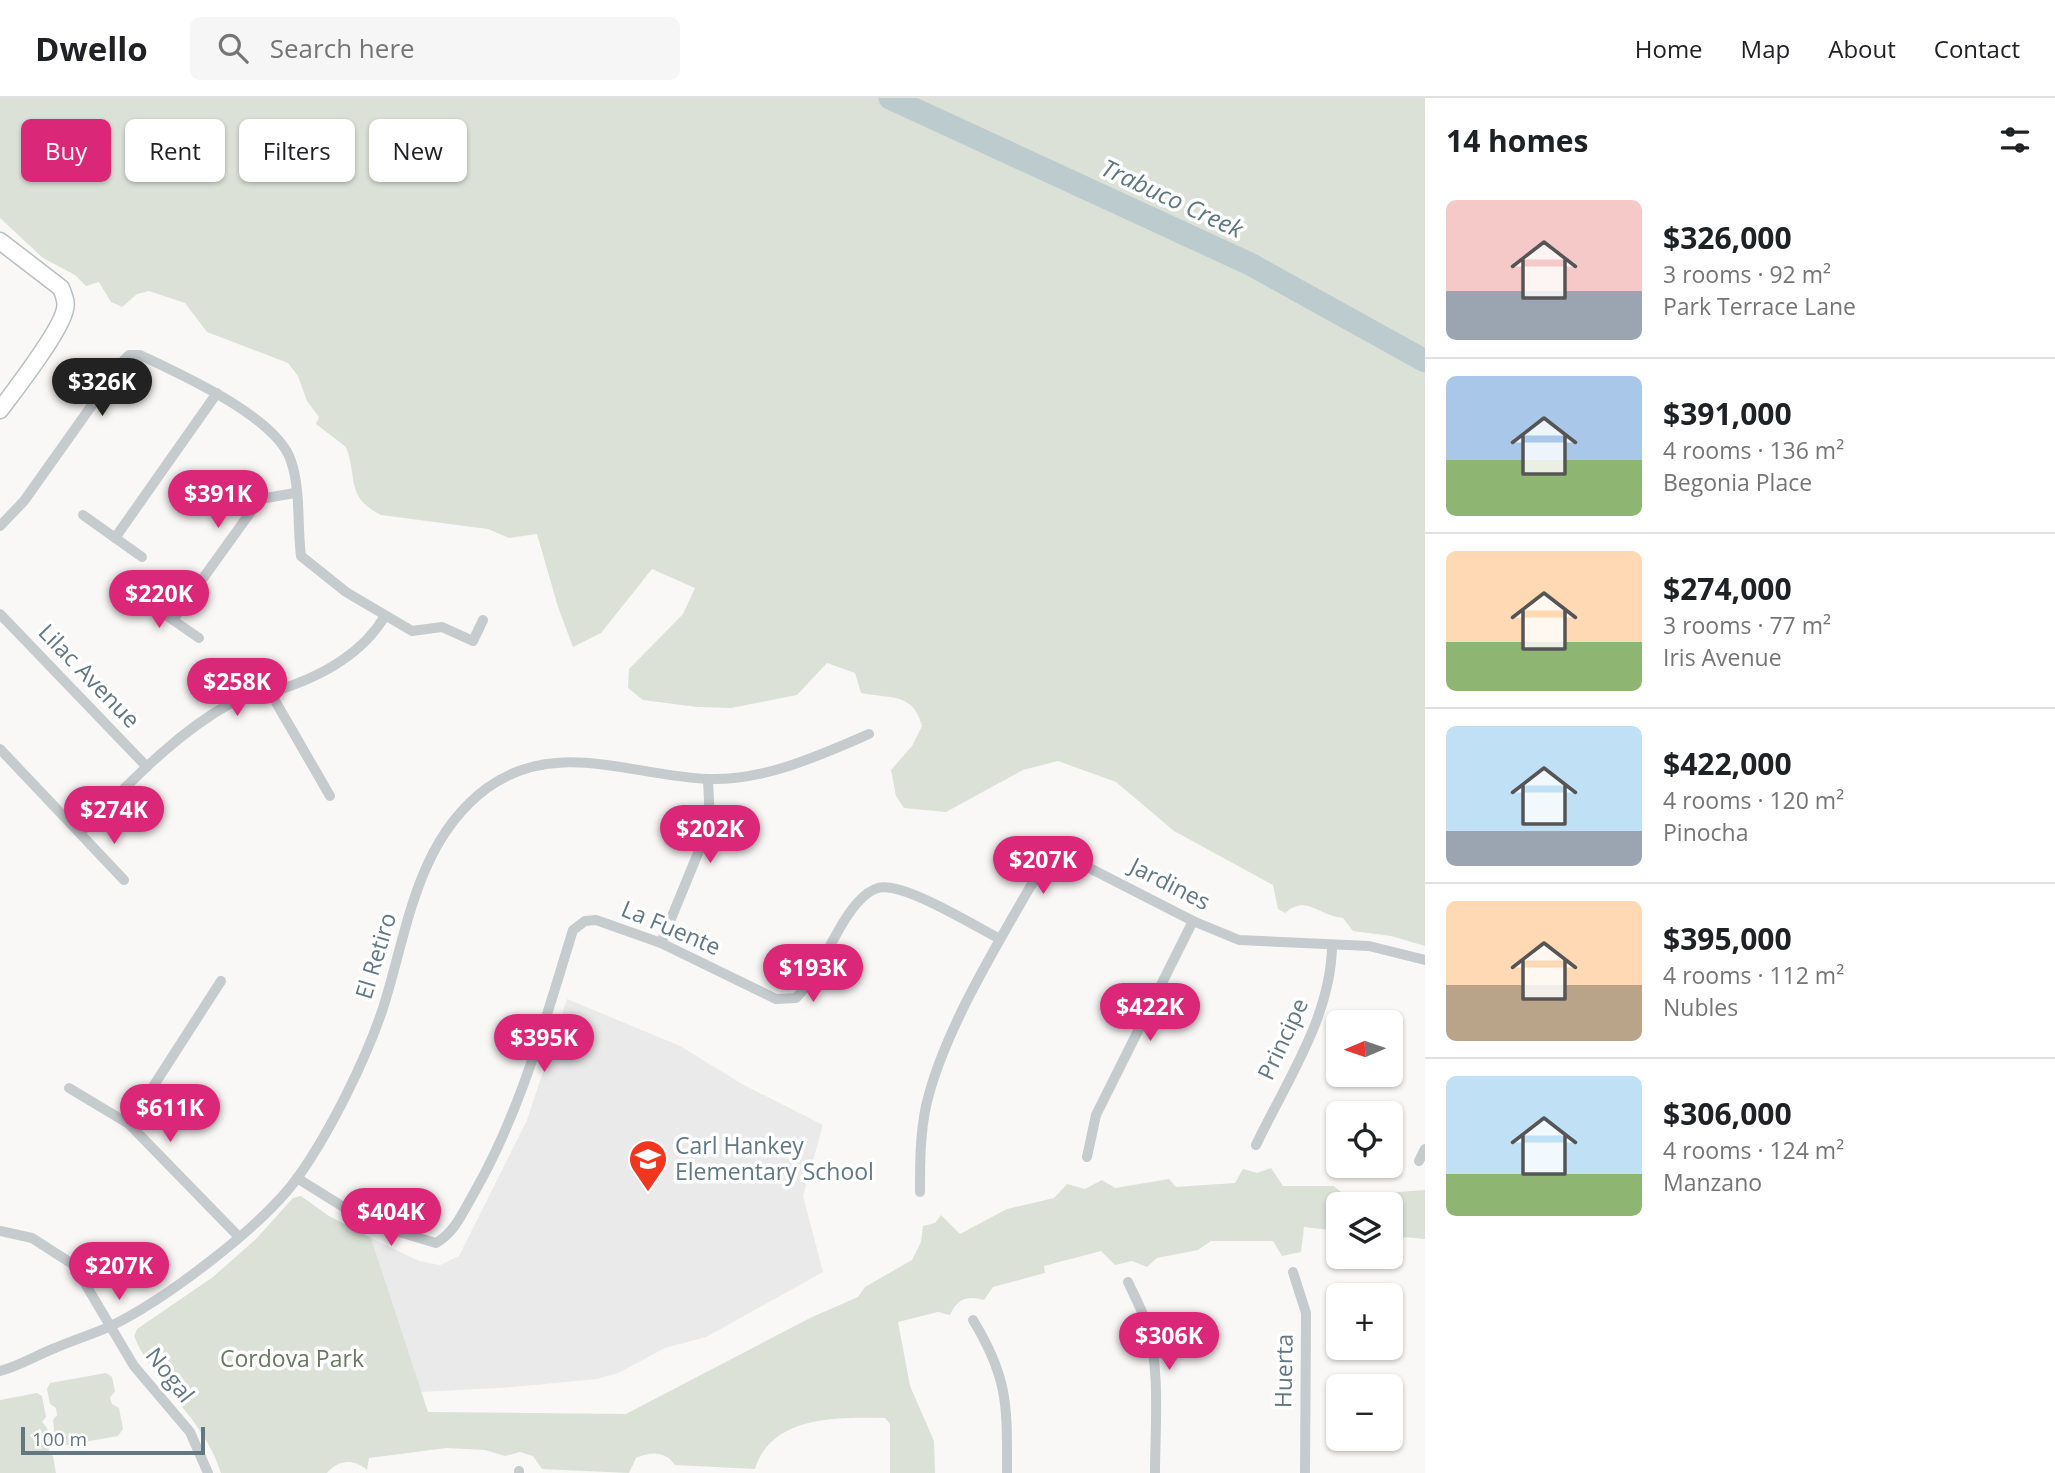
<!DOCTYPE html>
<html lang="en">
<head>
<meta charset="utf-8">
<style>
  body { margin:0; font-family:"Open Sans",sans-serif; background:#f6f6f6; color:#202124; height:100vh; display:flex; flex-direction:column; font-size:26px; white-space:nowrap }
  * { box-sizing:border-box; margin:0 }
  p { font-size:23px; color:#757577 }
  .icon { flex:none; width:38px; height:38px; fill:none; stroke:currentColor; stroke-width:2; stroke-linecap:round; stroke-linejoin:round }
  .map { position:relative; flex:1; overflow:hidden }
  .sheet { display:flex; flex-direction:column; background:#fff; width:630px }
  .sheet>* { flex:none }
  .banner { position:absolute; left:21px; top:21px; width:665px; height:63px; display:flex; gap:14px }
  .needle { width:46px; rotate:268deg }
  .buttons { position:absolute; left:1326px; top:912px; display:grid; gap:14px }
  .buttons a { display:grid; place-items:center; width:77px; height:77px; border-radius:10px; background:#fff; box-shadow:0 2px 5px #0004; font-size:35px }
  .scale { position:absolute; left:21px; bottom:18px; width:184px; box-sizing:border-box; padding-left:7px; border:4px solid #617883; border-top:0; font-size:19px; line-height:24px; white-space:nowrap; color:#617883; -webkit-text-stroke:5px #fff; paint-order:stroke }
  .price { position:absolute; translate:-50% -60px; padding:0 16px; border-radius:24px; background:#db2777; color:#fff; font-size:23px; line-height:46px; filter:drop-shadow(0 2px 4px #0008) }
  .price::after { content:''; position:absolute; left:50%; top:42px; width:21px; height:16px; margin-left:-10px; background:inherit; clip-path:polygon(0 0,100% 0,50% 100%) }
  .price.selected { background:#222; color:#fff }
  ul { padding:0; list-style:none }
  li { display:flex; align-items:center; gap:21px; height:175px; padding:0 21px }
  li+li { border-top:2px solid #e0e0e0 }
  li span { display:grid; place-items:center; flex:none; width:196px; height:140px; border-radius:10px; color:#555 }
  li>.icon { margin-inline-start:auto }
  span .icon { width:84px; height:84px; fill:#fffc; stroke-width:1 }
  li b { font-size:30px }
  h2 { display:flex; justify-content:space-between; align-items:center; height:84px; padding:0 21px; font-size:30px }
  .pill { padding:0 24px; border-radius:10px; background:#fff; box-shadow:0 2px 5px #0004; font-size:24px; line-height:63px }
  .pill.selected { background:#db2777; color:#fff }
  header { display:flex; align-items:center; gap:42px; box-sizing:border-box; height:98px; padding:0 35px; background:#fff; border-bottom:2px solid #e0e0e0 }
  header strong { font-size:33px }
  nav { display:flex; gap:38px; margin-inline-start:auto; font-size:24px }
  .search { width:490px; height:63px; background:#f6f6f6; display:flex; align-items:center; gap:18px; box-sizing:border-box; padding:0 24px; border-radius:10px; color:#757577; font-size:26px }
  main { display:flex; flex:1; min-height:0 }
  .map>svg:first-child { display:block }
</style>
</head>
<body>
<header>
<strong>Dwello</strong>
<div class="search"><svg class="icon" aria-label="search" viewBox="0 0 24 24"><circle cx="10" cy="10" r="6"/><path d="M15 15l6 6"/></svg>Search here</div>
<nav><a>Home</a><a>Map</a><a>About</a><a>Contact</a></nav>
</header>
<main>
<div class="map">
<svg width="1425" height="1375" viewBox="0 0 1425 1375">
  <rect width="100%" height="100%" fill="#f9f8f6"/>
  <path fill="#e9eae9" d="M567 901 680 948 742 986 823 1027 803 1098 823 1174 706 1239 665 1250 618 1275 597 1281 513 1289 421 1294 371 1140 419 1163 440 1167 459 1158 527 1022Z"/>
  <g fill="#dbe1d6">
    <path d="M0 0H1425V848L1391 838 1353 833 1343 820C1318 818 1307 796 1285 815L1278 811 1273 787 1174 733 1116 684 1058 663 1023 672 946 714 904 710 896 698 891 672 912 648 922 628C913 594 891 601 861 595L855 575 827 565 797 597 731 610 697 609 643 602 628 590 629 571 683 516 695 490 652 471 601 535 573 549 558 509 537 436 509 440 488 431 381 417C345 399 358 380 346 349L316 326 319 319 307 303 298 278 288 265 207 234 185 205 149 193 137 196 122 209 111 204 99 184 86 188 75 177 43 160 0 120Z"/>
    <path d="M1271 1070 1283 1088H1334L1341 1094 1367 1096 1425 1092V1141L1391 1138V1106H1339V1133L1304 1129 1301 1154 1282 1158 1273 1143H1211L1198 1152 1157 1160 1147 1169 1132 1163 1115 1167 1101 1153 1044 1168 1045 1175 993 1189 984 1202C967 1197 957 1201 950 1217L938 1214 898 1224 910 1288 934 1343 935 1375H890V1326L885 1320C839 1319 771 1317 755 1371L675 1367C666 1353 650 1353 636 1360L629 1375 542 1371 533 1358 520 1354 505 1358 485 1352 446 1350 369 1360 367 1372C353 1360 338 1362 327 1375H221C203 1318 156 1291 134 1238L137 1231 213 1179 256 1141 293 1100 301 1098 329 1118 371 1140 428 1314 626 1316 810 1220 858 1199 865 1189 912 1162 921 1144 923 1128 935 1125 941 1117 960 1136 1007 1111 1054 1100 1067 1086 1085 1091 1102 1082 1115 1090 1169 1081 1176 1089 1235 1085 1243 1071 1257 1075Z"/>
    <path d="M106 1275 112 1279 115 1293 110 1300 112 1306 119 1310 123 1331 118 1338 62 1348 55 1341 53 1322 57 1317 56 1310 50 1306 47 1291 50 1285Z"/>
    <path d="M37 1295 42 1298 46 1319 42 1324C50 1332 53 1343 48 1354L53 1358 56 1375H0V1302Z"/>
  </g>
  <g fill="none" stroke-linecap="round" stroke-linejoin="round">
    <path stroke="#bccbce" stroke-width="23" d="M890 0 1250 166 1425 263"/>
    <defs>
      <path id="secondary" d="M0 143 61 190C64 198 67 204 65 211 61 233 15 292 0 312"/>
    </defs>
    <use href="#secondary" stroke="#b8bfc2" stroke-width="19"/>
    <g stroke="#c6cbce" stroke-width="10">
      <path d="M83 417 142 459"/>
      <path d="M0 428 24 403 124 262 129 257H140C180 276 277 319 291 363 301 392 297 428 301 458L346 494 412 533 442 529 473 543 483 522"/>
      <path d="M115 440 217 295"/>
      <path d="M138 498 199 540"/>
      <path d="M0 516 147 669"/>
      <path d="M173 522 260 401 295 395"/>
      <path d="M270 594 330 698"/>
      <path d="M0 651 124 782"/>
      <path d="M80 735C126 689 173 637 231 605 242 599 259 598 272 594 316 581 361 558 385 518"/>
      <path d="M661 845 710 726 708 681"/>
      <path d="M69 990 129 1026 239 1139"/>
      <path d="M129 1026 221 883"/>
      <path d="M1256 1047C1286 984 1331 919 1332 848"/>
      <path d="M1087 1059 1096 1017 1193 823"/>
      <path d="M1419 1063 1425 1051"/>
      <path d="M297 1080 369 1125 436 1145C455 1134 463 1114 474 1095 521 1013 545 922 573 832L585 823 596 822 661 845 776 901 796 900C814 882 823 859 836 837 844 822 860 795 878 790 903 783 976 829 1000 841"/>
      <path d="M920 1094C920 1065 920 1037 926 1008 943 933 1001 840 1040 772L1064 757 1193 823 1239 842 1369 848 1425 862"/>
      <path d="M0 1133 32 1140 74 1167 134 1268 190 1334 208 1375"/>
      <path d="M1293 1174 1306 1215 1305 1375"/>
      <path d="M1128 1184C1134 1197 1141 1210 1146 1224 1161 1268 1155 1329 1155 1375"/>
      <path d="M973 1222C1009 1281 1007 1309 1007 1375"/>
      <path d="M0 1273C19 1268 37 1257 55 1250 74 1242 93 1236 111 1228 166 1201 263 1128 298 1079 330 1034 367 960 384 907 408 830 417 742 487 690 556 640 632 678 708 681 764 683 818 658 869 636"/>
      <path d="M519 1375V1373"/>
    </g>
    <use href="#secondary" stroke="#fff" stroke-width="16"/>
  </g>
  <defs>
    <symbol id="school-pin" viewBox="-11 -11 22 30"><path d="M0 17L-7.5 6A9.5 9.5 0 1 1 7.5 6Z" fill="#ef361f" stroke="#fff"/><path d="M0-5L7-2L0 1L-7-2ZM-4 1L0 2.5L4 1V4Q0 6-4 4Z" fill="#fff"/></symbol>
  </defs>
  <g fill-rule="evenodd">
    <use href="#school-pin" x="626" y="1039" width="44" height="60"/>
  </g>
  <g text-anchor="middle" stroke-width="7" stroke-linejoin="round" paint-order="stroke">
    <g font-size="23" fill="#617883" stroke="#fff">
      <text transform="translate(89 578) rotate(46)" y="8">Lilac Avenue</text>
      <text transform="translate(1170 786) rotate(27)" y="8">Jardines</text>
      <text transform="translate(671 830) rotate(23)" y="8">La Fuente</text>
      <text transform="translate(376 858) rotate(-73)" y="8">El Retiro</text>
      <text transform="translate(1283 941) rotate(-65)" y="8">Principe</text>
      <text transform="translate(1284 1273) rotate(-89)" y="8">Huerta</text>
      <text transform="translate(170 1277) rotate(52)" y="8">Nogal</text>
    </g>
    <g font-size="23" fill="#617883" stroke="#fff" text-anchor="start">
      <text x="675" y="1056">Carl Hankey<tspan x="675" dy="26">Elementary School</tspan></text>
    </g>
    <g font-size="23" fill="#687a61" stroke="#fff">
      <text x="292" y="1269">Cordova Park</text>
    </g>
    <g font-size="24" font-style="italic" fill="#5c787d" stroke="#fff">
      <text transform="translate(1172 101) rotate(25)" y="8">Trabuco Creek</text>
    </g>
  </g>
</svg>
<div class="buttons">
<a><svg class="needle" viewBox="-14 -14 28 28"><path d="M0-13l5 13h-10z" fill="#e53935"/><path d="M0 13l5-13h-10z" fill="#757577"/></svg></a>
<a><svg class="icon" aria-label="locate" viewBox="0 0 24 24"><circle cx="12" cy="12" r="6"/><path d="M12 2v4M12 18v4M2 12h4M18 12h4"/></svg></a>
<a><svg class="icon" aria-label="layers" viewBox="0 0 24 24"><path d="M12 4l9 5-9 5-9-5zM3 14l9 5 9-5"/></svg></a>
<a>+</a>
<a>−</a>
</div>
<div class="scale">100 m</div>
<b class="price selected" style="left:102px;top:320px">$326K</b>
<b class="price" style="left:218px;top:432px">$391K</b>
<b class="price" style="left:159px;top:532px">$220K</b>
<b class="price" style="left:237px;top:620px">$258K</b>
<b class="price" style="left:114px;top:748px">$274K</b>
<b class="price" style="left:710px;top:767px">$202K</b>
<b class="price" style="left:1043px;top:798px">$207K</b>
<b class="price" style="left:813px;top:906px">$193K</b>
<b class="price" style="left:1150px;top:945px">$422K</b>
<b class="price" style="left:544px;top:976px">$395K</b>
<b class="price" style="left:170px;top:1046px">$611K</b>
<b class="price" style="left:391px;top:1150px">$404K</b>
<b class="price" style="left:119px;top:1204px">$207K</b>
<b class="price" style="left:1169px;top:1274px">$306K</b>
<div class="banner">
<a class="pill selected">Buy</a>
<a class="pill">Rent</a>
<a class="pill">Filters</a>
<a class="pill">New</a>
</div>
</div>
<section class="sheet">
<h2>14 homes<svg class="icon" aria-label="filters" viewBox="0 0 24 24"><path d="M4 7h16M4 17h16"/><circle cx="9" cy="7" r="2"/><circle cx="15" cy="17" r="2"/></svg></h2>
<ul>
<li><span style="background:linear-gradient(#f6c9c9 65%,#9aa5b1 0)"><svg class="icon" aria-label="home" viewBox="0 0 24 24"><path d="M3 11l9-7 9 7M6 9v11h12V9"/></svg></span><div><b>$326,000</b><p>3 rooms · 92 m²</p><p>Park Terrace Lane</p></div></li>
<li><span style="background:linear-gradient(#a9c7e8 60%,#8fb573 0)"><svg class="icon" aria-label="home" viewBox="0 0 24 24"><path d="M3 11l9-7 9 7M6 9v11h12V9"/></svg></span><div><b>$391,000</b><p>4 rooms · 136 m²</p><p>Begonia Place</p></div></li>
<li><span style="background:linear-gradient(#ffd9b3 65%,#8fb573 0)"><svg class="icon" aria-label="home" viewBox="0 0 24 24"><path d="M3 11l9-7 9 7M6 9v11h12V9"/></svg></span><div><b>$274,000</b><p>3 rooms · 77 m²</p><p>Iris Avenue</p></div></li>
<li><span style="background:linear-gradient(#bfe0f5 75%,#9aa5b1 0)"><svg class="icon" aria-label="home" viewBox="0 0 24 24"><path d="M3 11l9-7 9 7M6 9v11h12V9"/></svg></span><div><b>$422,000</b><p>4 rooms · 120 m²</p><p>Pinocha</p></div></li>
<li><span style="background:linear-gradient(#ffd9b3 60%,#b9a48a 0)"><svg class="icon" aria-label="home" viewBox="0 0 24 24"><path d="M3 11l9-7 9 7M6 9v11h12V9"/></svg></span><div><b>$395,000</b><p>4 rooms · 112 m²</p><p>Nubles</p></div></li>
<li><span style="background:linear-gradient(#bfe0f5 70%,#8fb573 0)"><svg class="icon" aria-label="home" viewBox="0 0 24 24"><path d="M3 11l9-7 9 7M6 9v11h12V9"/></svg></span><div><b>$306,000</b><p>4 rooms · 124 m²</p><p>Manzano</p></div></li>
</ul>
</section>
</main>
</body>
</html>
